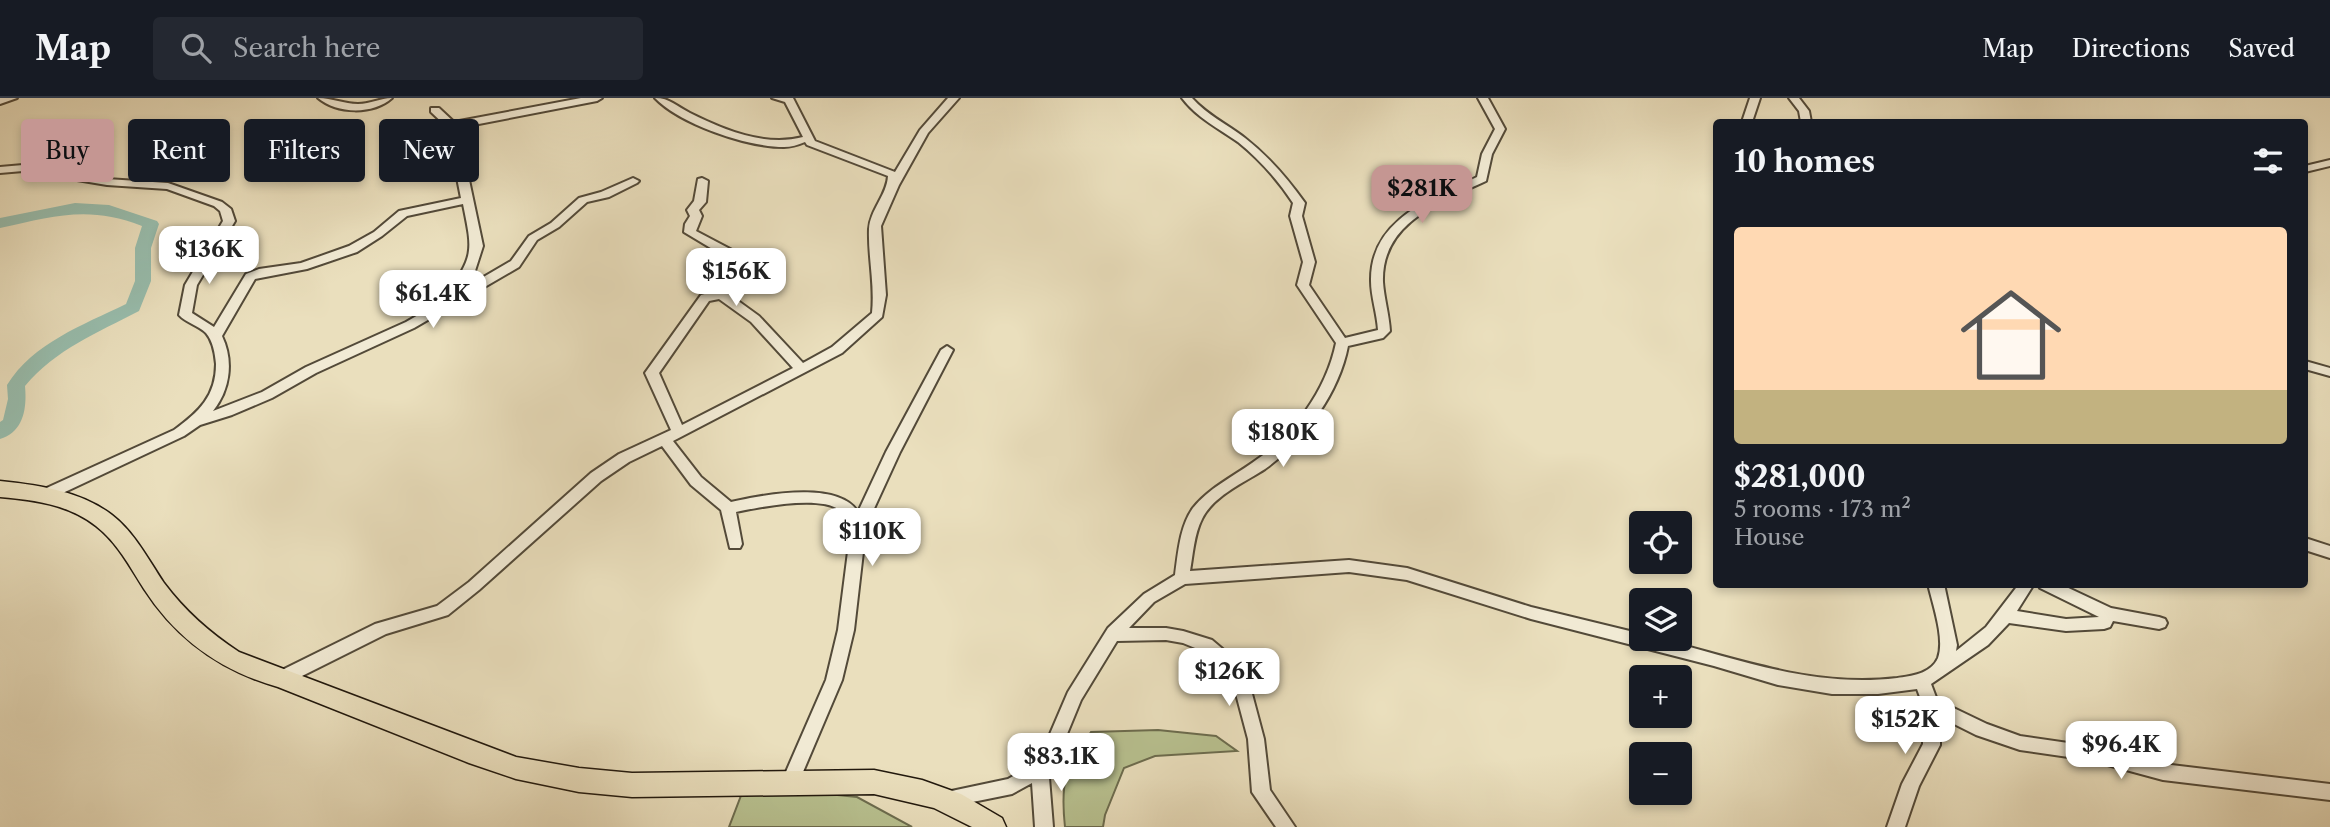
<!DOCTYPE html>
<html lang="en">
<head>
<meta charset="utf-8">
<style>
  body { margin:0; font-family:"Libre Caslon Text",serif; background:#242831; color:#f1f3f6; height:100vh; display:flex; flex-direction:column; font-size:26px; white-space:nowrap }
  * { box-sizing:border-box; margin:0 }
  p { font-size:23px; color:#9ea1a6 }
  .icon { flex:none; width:38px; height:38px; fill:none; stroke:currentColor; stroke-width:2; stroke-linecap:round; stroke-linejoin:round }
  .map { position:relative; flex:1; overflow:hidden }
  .panel { position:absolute; left:1713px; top:21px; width:595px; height:469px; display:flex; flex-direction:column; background:#171b24; border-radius:7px; box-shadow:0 4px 10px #0003 }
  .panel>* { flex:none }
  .banner { position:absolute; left:21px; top:21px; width:665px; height:63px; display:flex; gap:14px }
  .buttons { position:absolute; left:1629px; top:413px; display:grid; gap:14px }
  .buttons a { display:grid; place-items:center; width:63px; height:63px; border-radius:7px; background:#171b24; box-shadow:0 4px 10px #0003; font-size:35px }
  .price { position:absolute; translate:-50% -60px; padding:0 16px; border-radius:14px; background:#fff; color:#222; font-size:23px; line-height:46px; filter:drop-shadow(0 2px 4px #0008) }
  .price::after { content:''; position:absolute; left:50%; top:42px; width:21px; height:16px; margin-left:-10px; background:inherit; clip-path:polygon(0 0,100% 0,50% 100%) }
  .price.active { background:#c59692; color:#111 }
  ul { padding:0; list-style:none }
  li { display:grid; align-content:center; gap:14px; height:371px; padding:0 21px }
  li span { display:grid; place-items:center; height:217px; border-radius:7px; color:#555 }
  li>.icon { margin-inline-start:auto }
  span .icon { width:126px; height:126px; fill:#fffc; stroke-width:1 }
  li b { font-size:30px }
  h2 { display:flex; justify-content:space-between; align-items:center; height:84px; padding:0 21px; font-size:30px }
  .chip { padding:0 24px; border-radius:7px; background:#171b24; box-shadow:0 4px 10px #0003; font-size:24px; line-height:63px }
  .chip.active { background:#c59692; color:#111 }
  header { display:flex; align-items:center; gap:42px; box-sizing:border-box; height:98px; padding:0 35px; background:#171b24; border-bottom:2px solid #363941 }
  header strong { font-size:33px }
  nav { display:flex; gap:38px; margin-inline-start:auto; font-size:24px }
  .search { width:490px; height:63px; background:#242831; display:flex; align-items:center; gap:18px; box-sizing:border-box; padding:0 24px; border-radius:7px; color:#9ea1a6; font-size:26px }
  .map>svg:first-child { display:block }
</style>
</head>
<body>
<header>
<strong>Map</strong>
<div class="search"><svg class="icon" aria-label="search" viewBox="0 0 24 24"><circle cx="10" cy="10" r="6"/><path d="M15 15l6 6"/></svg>Search here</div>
<nav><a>Map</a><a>Directions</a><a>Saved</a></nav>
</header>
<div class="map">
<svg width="2330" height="729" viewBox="0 0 2330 729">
  <rect width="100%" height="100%" fill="#eadfbd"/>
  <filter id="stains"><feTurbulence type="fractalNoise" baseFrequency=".00286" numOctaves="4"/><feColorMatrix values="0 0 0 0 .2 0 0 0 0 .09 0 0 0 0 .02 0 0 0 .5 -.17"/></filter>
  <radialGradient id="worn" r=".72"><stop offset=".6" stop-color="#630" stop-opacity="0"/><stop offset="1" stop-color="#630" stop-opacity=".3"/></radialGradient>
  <g fill="#b8c190" stroke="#6c6c4e" stroke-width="2">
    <path d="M1158 632 1216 638 1237 653 1155 658 1124 670 1105 717 1103 729H1065C1060 682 1065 673 1091 634Z"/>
    <path d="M742 695H818L857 699 912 729H729Z"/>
  </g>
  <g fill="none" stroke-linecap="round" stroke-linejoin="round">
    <path fill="#98bdad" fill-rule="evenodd" d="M75 105 109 107 157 123 159 126 151 150V183L139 213C97 235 56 251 25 288 27 310 24 334 0 341V324L3 322 8 301 7 287C33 245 83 227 126 206L135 183V150L142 128C89 107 54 118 0 130V120Z"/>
    <defs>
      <g id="minor">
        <path d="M0 0H17L0 6Z"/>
        <path d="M318 0C332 0 344 6 358 6 371 6 380 0 392 0 373 17 337 16 318 0Z"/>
        <path d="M581 0H602L597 3 458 30 483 148 474 176 463 191 511 163 529 138 551 125 579 100 601 94 633 80 639 83 637 85 609 99 587 104 559 129 537 142 519 169 414 230 316 275 272 300 232 317 200 327 184 338 50 401H40L38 397 40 393 174 332C199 314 216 298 216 266 215 255 213 243 206 235 198 227 186 225 179 217L185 187 223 123 220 113 214 108 167 91 107 87 23 73 0 75V69L23 67 107 81 168 85 222 104 231 111 235 123 197 187 192 215 214 229 246 176 259 171 301 165 349 148 374 134 399 113 461 100 447 29 431 14V10H439L454 24ZM463 106C473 155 474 157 445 199L446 201 406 224 306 269 262 294 213 313C230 292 234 263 222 238L255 181 307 171 357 154 382 138 407 118Z"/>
        <path d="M655 0C670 0 676 8 690 15 724 32 765 49 803 39L785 4 772 0H793L815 43 895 74 920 32 948 0H959L928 35 899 87 881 128 886 197 882 219 842 255 673 343 701 379 731 404C762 397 838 382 858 414L886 354 941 252 947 248 953 252 900 354 866 428 854 532 842 582 797 688 791 691 785 688 782 683 826 582 838 532 851 430C849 424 846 416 840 412 819 397 760 409 736 414L742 446 740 450H730L721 412 691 387 662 348 629 364 601 383 479 492 448 517 386 536 288 585 282 587 276 585 274 580 276 575 375 526 437 508 469 484 591 375 619 356 671 332 645 275 701 197 726 190 731 185 734 170 724 158 684 134 685 126 690 118 687 112 694 103 698 81 702 80 708 83 706 104 699 112 702 118 696 133 732 152 746 170C745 182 742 192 730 197L759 218 803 265 832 249 872 215C875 186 868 159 869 131 870 112 887 97 888 78L807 47 805 44C798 47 791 49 784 49 747 49 680 26 655 0ZM719 201 751 224 793 270 682 327 659 275 709 203Z"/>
        <path d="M1182 0H1192C1207 17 1227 26 1245 40 1268 58 1288 81 1305 105L1302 118 1315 164 1309 187 1345 240 1378 232C1377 215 1371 199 1371 183 1370 121 1431 101 1477 79L1482 56 1495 31 1478 0H1488L1505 31 1492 56 1486 83C1441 104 1381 124 1383 184 1384 200 1389 216 1390 233L1383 240 1348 248C1339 295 1304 343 1265 371 1245 384 1213 398 1202 421 1194 436 1193 457 1190 473L1349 462 1407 470 1531 509 1642 536V541H1659C1740 561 1812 590 1897 580 1911 578 1931 576 1938 560 1945 541 1933 507 1928 486H1944L1957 547 1956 553 1986 529 2019 486H2034L2017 513 2066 521 2099 519 2040 490 2038 486H2060L2111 510 2159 519 2165 521 2167 525 2165 529 2159 531 2113 523 2110 529 2104 531 2066 533 2009 525 1988 547 1931 586 1937 602 1987 626 2020 638 2089 648 2163 666 2330 686V702L2163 682 2089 662 2020 652 1976 637 1940 619V647L1919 688 1905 729H1887L1902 686 1923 646V607L1917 591 1878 596H1832L1778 587 1714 568 1531 521 1407 482 1349 474 1185 486 1154 504 1129 530H1166L1183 533 1212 542 1238 564 1251 592 1264 641 1270 692 1295 729H1276L1252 694 1248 641 1235 592 1226 574 1200 552 1183 545 1166 542 1117 543 1081 602 1060 653 1048 667 1053 729H1035L1032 685 1012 696 948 709 942 707 939 701 942 695 1008 681 1022 673 1047 643 1068 594 1108 530 1144 496 1175 477C1178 455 1180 428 1193 410 1208 391 1232 379 1252 365 1293 338 1326 293 1336 245L1297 187 1303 164 1290 118 1293 105C1278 82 1259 61 1238 44 1218 30 1197 20 1182 0Z"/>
        <path d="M1750 0H1760L1752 24H1742Z"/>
        <path d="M1789 0H1799L1809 13 1811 24H1801L1799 13Z"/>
        <path d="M2330 62V68L2305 74V68Z"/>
        <path d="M2305 263 2330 270V278L2305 271Z"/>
        <path d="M2305 440 2330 448V460L2305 452Z"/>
      </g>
      <path id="highway" d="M0 383C38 387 81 393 112 417 135 435 148 461 164 485 185 513 210 535 239 554L516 659 579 670 632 675 874 672 922 682 961 696 1002 720 1006 729H972L934 710 874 696 632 699 579 694 516 681 469 665 278 589C221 573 177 542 144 491 130 469 117 444 96 428 68 406 33 402 0 399Z"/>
    </defs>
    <use href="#minor" stroke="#534a39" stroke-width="4"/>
    <use href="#highway" stroke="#21180d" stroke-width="3"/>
    <use href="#minor" fill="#f1ead4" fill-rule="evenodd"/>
    <use href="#highway" fill="#eadfbd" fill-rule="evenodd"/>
  </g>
  <rect width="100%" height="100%" filter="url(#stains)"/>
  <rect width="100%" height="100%" fill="url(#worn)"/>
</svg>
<div class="buttons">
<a><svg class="icon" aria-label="locate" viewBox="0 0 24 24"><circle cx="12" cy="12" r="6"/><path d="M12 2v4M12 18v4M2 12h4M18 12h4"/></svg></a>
<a><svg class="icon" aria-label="layers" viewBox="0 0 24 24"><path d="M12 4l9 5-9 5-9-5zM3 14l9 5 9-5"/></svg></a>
<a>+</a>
<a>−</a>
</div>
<b class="price active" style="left:1422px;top:127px">$281K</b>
<b class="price" style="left:209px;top:188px">$136K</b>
<b class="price" style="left:736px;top:210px">$156K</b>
<b class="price" style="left:433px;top:232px">$61.4K</b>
<b class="price" style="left:1283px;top:371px">$180K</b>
<b class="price" style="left:872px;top:470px">$110K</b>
<b class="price" style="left:1229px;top:610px">$126K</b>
<b class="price" style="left:1905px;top:658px">$152K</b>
<b class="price" style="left:2121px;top:683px">$96.4K</b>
<b class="price" style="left:1061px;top:695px">$83.1K</b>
<div class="banner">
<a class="chip active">Buy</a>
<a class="chip">Rent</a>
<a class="chip">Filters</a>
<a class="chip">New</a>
</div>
<section class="panel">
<h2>10 homes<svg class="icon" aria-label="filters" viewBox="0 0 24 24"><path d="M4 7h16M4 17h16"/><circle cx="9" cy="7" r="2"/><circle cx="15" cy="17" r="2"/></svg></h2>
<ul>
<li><span style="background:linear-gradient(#ffd9b3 75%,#c2b280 0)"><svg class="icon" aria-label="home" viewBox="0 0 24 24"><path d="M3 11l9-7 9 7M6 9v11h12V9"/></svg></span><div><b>$281,000</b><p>5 rooms · 173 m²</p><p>House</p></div></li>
</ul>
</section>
</div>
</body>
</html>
